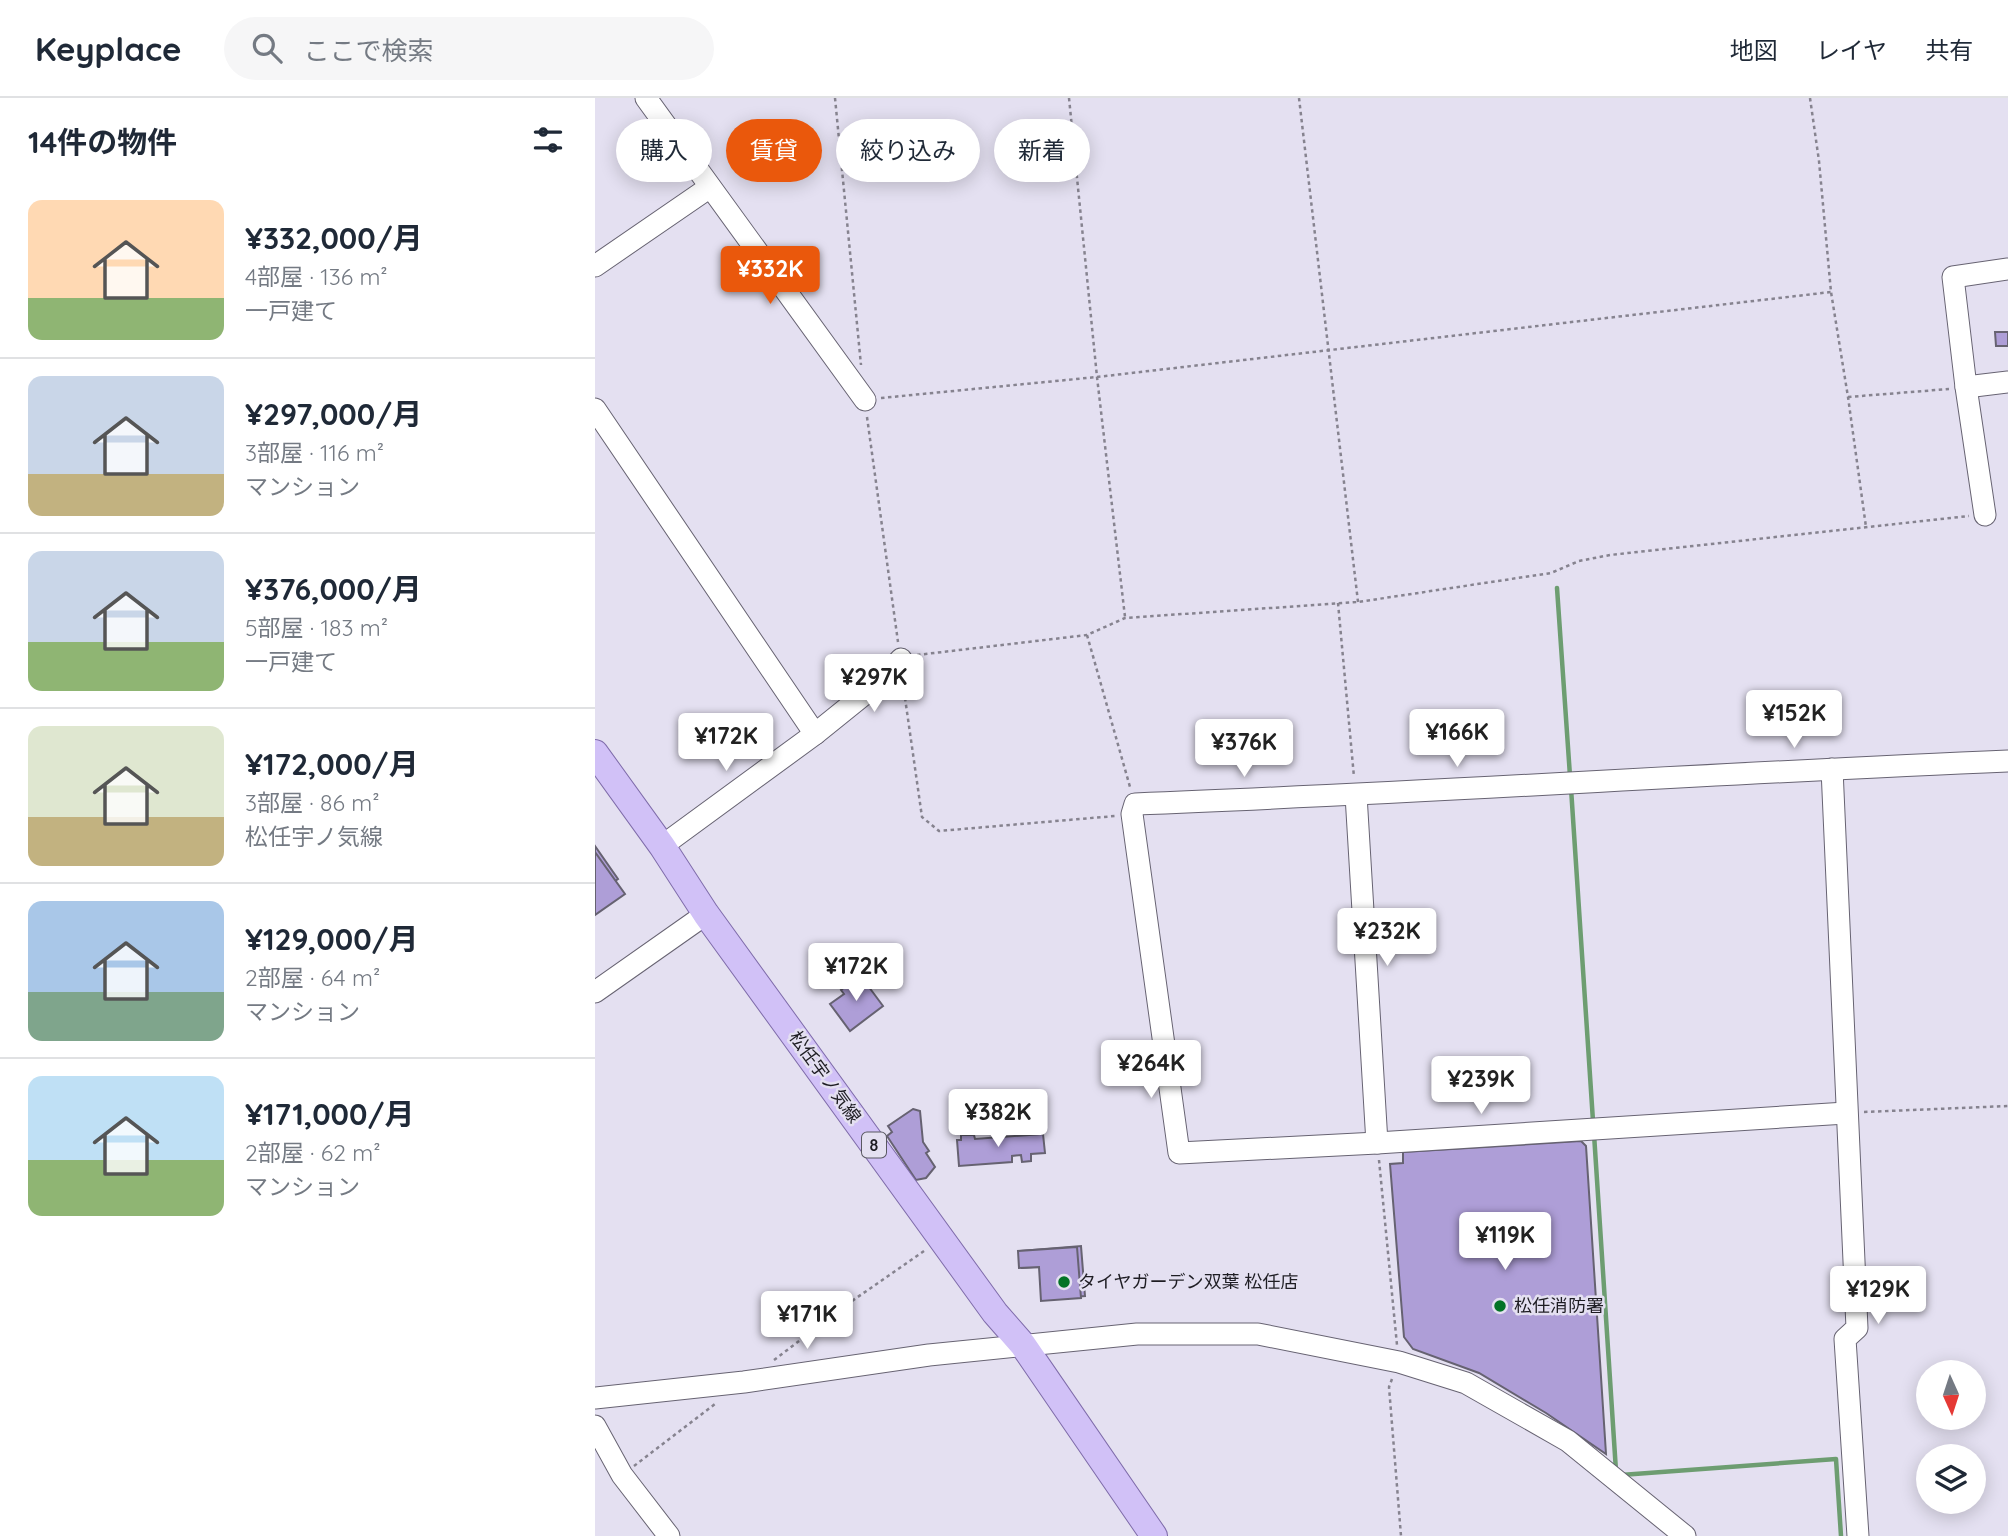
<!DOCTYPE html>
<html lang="ja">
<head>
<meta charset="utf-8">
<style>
  body { margin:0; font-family:Quicksand,"Noto Sans JP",sans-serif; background:#f6f6f7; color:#1f2937; height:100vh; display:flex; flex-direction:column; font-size:26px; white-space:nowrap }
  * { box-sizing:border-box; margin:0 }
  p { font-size:23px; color:#747a83 }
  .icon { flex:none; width:38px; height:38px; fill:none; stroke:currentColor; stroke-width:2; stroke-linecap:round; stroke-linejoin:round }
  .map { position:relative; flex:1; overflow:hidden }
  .details { display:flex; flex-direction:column; background:#fff; width:595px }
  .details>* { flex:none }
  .banner { position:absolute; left:21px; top:21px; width:665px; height:63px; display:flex; gap:14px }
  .needle { width:46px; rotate:177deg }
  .controls { position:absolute; left:1321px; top:1262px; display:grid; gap:14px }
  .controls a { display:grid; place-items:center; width:70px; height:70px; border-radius:50%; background:#fff; box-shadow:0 4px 18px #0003; font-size:35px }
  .price { position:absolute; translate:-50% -60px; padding:0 16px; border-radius:7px; background:#fff; color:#222; font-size:23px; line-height:46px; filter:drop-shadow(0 2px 4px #0008) }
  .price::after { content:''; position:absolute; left:50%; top:42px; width:21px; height:16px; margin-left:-10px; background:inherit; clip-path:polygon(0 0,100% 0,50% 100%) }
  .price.current { background:#ea580c; color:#fff }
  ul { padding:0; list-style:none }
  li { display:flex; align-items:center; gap:21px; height:175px; padding:0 28px }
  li+li { border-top:2px solid #e0e1e3 }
  li span { display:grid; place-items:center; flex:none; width:196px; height:140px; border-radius:14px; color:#555 }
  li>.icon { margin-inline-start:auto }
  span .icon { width:84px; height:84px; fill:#fffc; stroke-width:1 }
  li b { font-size:30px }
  h2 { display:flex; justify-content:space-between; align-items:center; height:84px; padding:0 28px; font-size:30px }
  .tag { padding:0 24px; border-radius:32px; background:#fff; box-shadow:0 4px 18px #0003; font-size:24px; line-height:63px }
  .tag.current { background:#ea580c; color:#fff }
  header { display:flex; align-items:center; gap:42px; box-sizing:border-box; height:98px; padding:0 35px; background:#fff; border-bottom:2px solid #e0e1e3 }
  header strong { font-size:33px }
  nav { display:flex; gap:38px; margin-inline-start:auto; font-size:24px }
  .search { width:490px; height:63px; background:#f6f6f7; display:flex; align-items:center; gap:18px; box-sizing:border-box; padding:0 24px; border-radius:38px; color:#747a83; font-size:26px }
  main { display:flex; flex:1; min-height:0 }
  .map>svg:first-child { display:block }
</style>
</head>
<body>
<header>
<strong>Keyplace</strong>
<div class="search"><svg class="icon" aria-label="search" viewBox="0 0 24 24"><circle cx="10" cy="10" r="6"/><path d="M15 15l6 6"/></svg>ここで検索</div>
<nav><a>地図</a><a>レイヤ</a><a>共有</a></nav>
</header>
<main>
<section class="details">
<h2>14件の物件<svg class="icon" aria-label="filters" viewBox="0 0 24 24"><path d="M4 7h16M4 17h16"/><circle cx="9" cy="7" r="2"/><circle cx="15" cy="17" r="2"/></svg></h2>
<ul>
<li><span style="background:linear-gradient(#ffd9b3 70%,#8fb573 0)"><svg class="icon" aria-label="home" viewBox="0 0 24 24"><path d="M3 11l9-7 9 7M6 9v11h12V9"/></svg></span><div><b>¥332,000/月</b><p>4部屋 · 136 m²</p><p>一戸建て</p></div></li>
<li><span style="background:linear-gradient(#c9d6e8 70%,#c2b280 0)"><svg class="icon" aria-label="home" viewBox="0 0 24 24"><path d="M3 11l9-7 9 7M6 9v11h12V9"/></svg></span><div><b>¥297,000/月</b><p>3部屋 · 116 m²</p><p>マンション</p></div></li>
<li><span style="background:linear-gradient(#c9d6e8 65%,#8fb573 0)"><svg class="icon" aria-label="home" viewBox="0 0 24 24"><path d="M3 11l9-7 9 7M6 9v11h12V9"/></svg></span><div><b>¥376,000/月</b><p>5部屋 · 183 m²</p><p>一戸建て</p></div></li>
<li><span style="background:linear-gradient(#dfe7d0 65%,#c2b280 0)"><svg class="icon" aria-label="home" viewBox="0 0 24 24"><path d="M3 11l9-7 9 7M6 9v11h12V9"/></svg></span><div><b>¥172,000/月</b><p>3部屋 · 86 m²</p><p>松任宇ノ気線</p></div></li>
<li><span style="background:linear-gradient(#a9c7e8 65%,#7fa58c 0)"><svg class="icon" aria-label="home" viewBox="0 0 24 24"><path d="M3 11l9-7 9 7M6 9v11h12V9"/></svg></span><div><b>¥129,000/月</b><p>2部屋 · 64 m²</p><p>マンション</p></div></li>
<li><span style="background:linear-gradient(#bfe0f5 60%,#8fb573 0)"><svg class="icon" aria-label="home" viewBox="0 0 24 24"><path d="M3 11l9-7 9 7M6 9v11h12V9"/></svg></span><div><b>¥171,000/月</b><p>2部屋 · 62 m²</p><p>マンション</p></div></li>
</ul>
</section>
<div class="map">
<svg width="1413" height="1438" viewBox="0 0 1413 1438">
  <rect width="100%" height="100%" fill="#e4e0f1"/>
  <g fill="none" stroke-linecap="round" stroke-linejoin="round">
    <g stroke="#6d9d71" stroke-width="4.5">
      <path d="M962 490 975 678"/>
      <path d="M976 690 998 1023"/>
      <path d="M999 1036 1021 1373"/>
      <path d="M1026 1377 1241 1361 1246 1438"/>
    </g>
  </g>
  <g fill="#ae9ed7" stroke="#666271" stroke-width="2">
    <path d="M1400 234H1413V248H1401Z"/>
    <path d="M0 748 23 781 2 796 4 798 0 801Z"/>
    <path d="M0 754 30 796 0 817Z"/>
    <path d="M265 877 288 908 255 933 235 906 249 896 246 892Z"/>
    <path d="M318 1011 325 1013 328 1044 334 1053 331 1055 340 1069 331 1080 321 1082 292 1038 297 1034 293 1028Z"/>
    <path d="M448 1036 450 1055 436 1056V1063L427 1064 426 1057 417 1058V1064L364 1068 362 1042H366V1037H379L380 1041Z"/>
    <path d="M986 1043 991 1048 1011 1356 951 1315 884 1275 818 1251 809 1239 795 1066 808 1065V1054Z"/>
    <path d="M486 1148 490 1198 451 1201 449 1166H442L443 1169 427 1170 426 1153Z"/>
    <path d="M482 1149 486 1200 446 1203 444 1169 424 1170 423 1153Z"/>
  </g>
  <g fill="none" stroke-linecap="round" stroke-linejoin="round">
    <defs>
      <g id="minor">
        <path d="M51 0 270 302"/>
        <path d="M0 168 115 89"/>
        <path d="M1371 289 1413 284"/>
        <path d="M0 311 220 636"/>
        <path d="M1390 417 1371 289 1358 179 1413 171"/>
        <path d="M1237 671 1262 1230 1250 1241 1263 1438"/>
        <path d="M761 697 782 1045"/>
        <path d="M67 748 220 636 287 582 306 561"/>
        <path d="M0 894 111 816"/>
        <path d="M1251 1015 782 1045 584 1055 537 716 540 706C831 695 1122 675 1413 663"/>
        <path d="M0 1300 149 1284 334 1257 542 1236H663L804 1264 871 1285 973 1343 1090 1438"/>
        <path d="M0 1328 27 1377 74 1438"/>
      </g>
      <path id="major" d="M0 655 67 748 111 816 400 1215 428 1247 559 1438"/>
    </defs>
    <use href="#minor" stroke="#676372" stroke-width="23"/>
    <use href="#major" stroke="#7f6caa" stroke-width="28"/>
    <g stroke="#86838f" stroke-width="2.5" stroke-dasharray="3.5 3.5" stroke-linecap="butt">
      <path d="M240 0 266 267"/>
      <path d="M474 0 502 279 530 519"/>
      <path d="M704 0 763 504"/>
      <path d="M1215 0 1224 63 1236 194 1253 299 1271 429"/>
      <path d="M1253 299 1354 291"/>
      <path d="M286 300 502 279 1236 194"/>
      <path d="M272 319 303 544"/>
      <path d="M743 505 759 679"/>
      <path d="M492 537 535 689"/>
      <path d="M322 557 492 537 530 520 763 504 956 475 984 463 1015 457 1374 418"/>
      <path d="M308 586 327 719 344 733 520 718"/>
      <path d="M1269 1014 1413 1008"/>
      <path d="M784 1062 802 1247"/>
      <path d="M179 1262 257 1203 329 1153"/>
      <path d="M797 1281 794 1289 806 1438"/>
      <path d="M39 1368 120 1306"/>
    </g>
    <use href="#minor" stroke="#fff" stroke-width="21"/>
    <use href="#major" stroke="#d1c1f7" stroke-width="26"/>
  </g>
  <g fill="#037326" stroke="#e4e0f1" stroke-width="2.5">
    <circle cx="469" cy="1184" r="7"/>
    <circle cx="905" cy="1208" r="7"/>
  </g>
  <g text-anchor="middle" stroke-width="5" stroke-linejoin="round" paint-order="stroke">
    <rect fill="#e4e0f1" stroke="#595861" stroke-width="2" x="267" y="1034.5" width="24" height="25" rx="5"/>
    <g font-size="16" font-weight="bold" fill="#1e1d23">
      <text x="279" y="1053">8</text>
    </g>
    <g font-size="18" fill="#1e1d23" stroke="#e4e0f1">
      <text transform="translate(230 979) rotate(54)" y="6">松任宇ノ気線</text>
    </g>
    <g font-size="18" fill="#1e1d23" stroke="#e4e0f1" text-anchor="start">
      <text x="483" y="1190">タイヤガーデン双葉 松任店</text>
      <text x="919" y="1214">松任消防署</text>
    </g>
  </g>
</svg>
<div class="controls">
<a><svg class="needle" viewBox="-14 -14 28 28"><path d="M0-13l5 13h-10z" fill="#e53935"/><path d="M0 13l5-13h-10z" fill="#747a83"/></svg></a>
<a><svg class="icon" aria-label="layers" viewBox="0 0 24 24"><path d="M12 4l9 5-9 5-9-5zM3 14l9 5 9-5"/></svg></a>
</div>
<b class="price current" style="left:175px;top:208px">¥332K</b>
<b class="price" style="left:279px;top:616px">¥297K</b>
<b class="price" style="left:1199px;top:652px">¥152K</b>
<b class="price" style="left:862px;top:671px">¥166K</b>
<b class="price" style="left:131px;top:675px">¥172K</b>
<b class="price" style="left:649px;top:681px">¥376K</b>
<b class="price" style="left:792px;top:870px">¥232K</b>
<b class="price" style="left:261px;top:905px">¥172K</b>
<b class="price" style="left:556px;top:1002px">¥264K</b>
<b class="price" style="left:886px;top:1018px">¥239K</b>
<b class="price" style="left:403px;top:1051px">¥382K</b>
<b class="price" style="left:910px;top:1174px">¥119K</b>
<b class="price" style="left:1283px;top:1228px">¥129K</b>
<b class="price" style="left:212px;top:1253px">¥171K</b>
<div class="banner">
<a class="tag">購入</a>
<a class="tag current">賃貸</a>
<a class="tag">絞り込み</a>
<a class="tag">新着</a>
</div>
</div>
</main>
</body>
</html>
